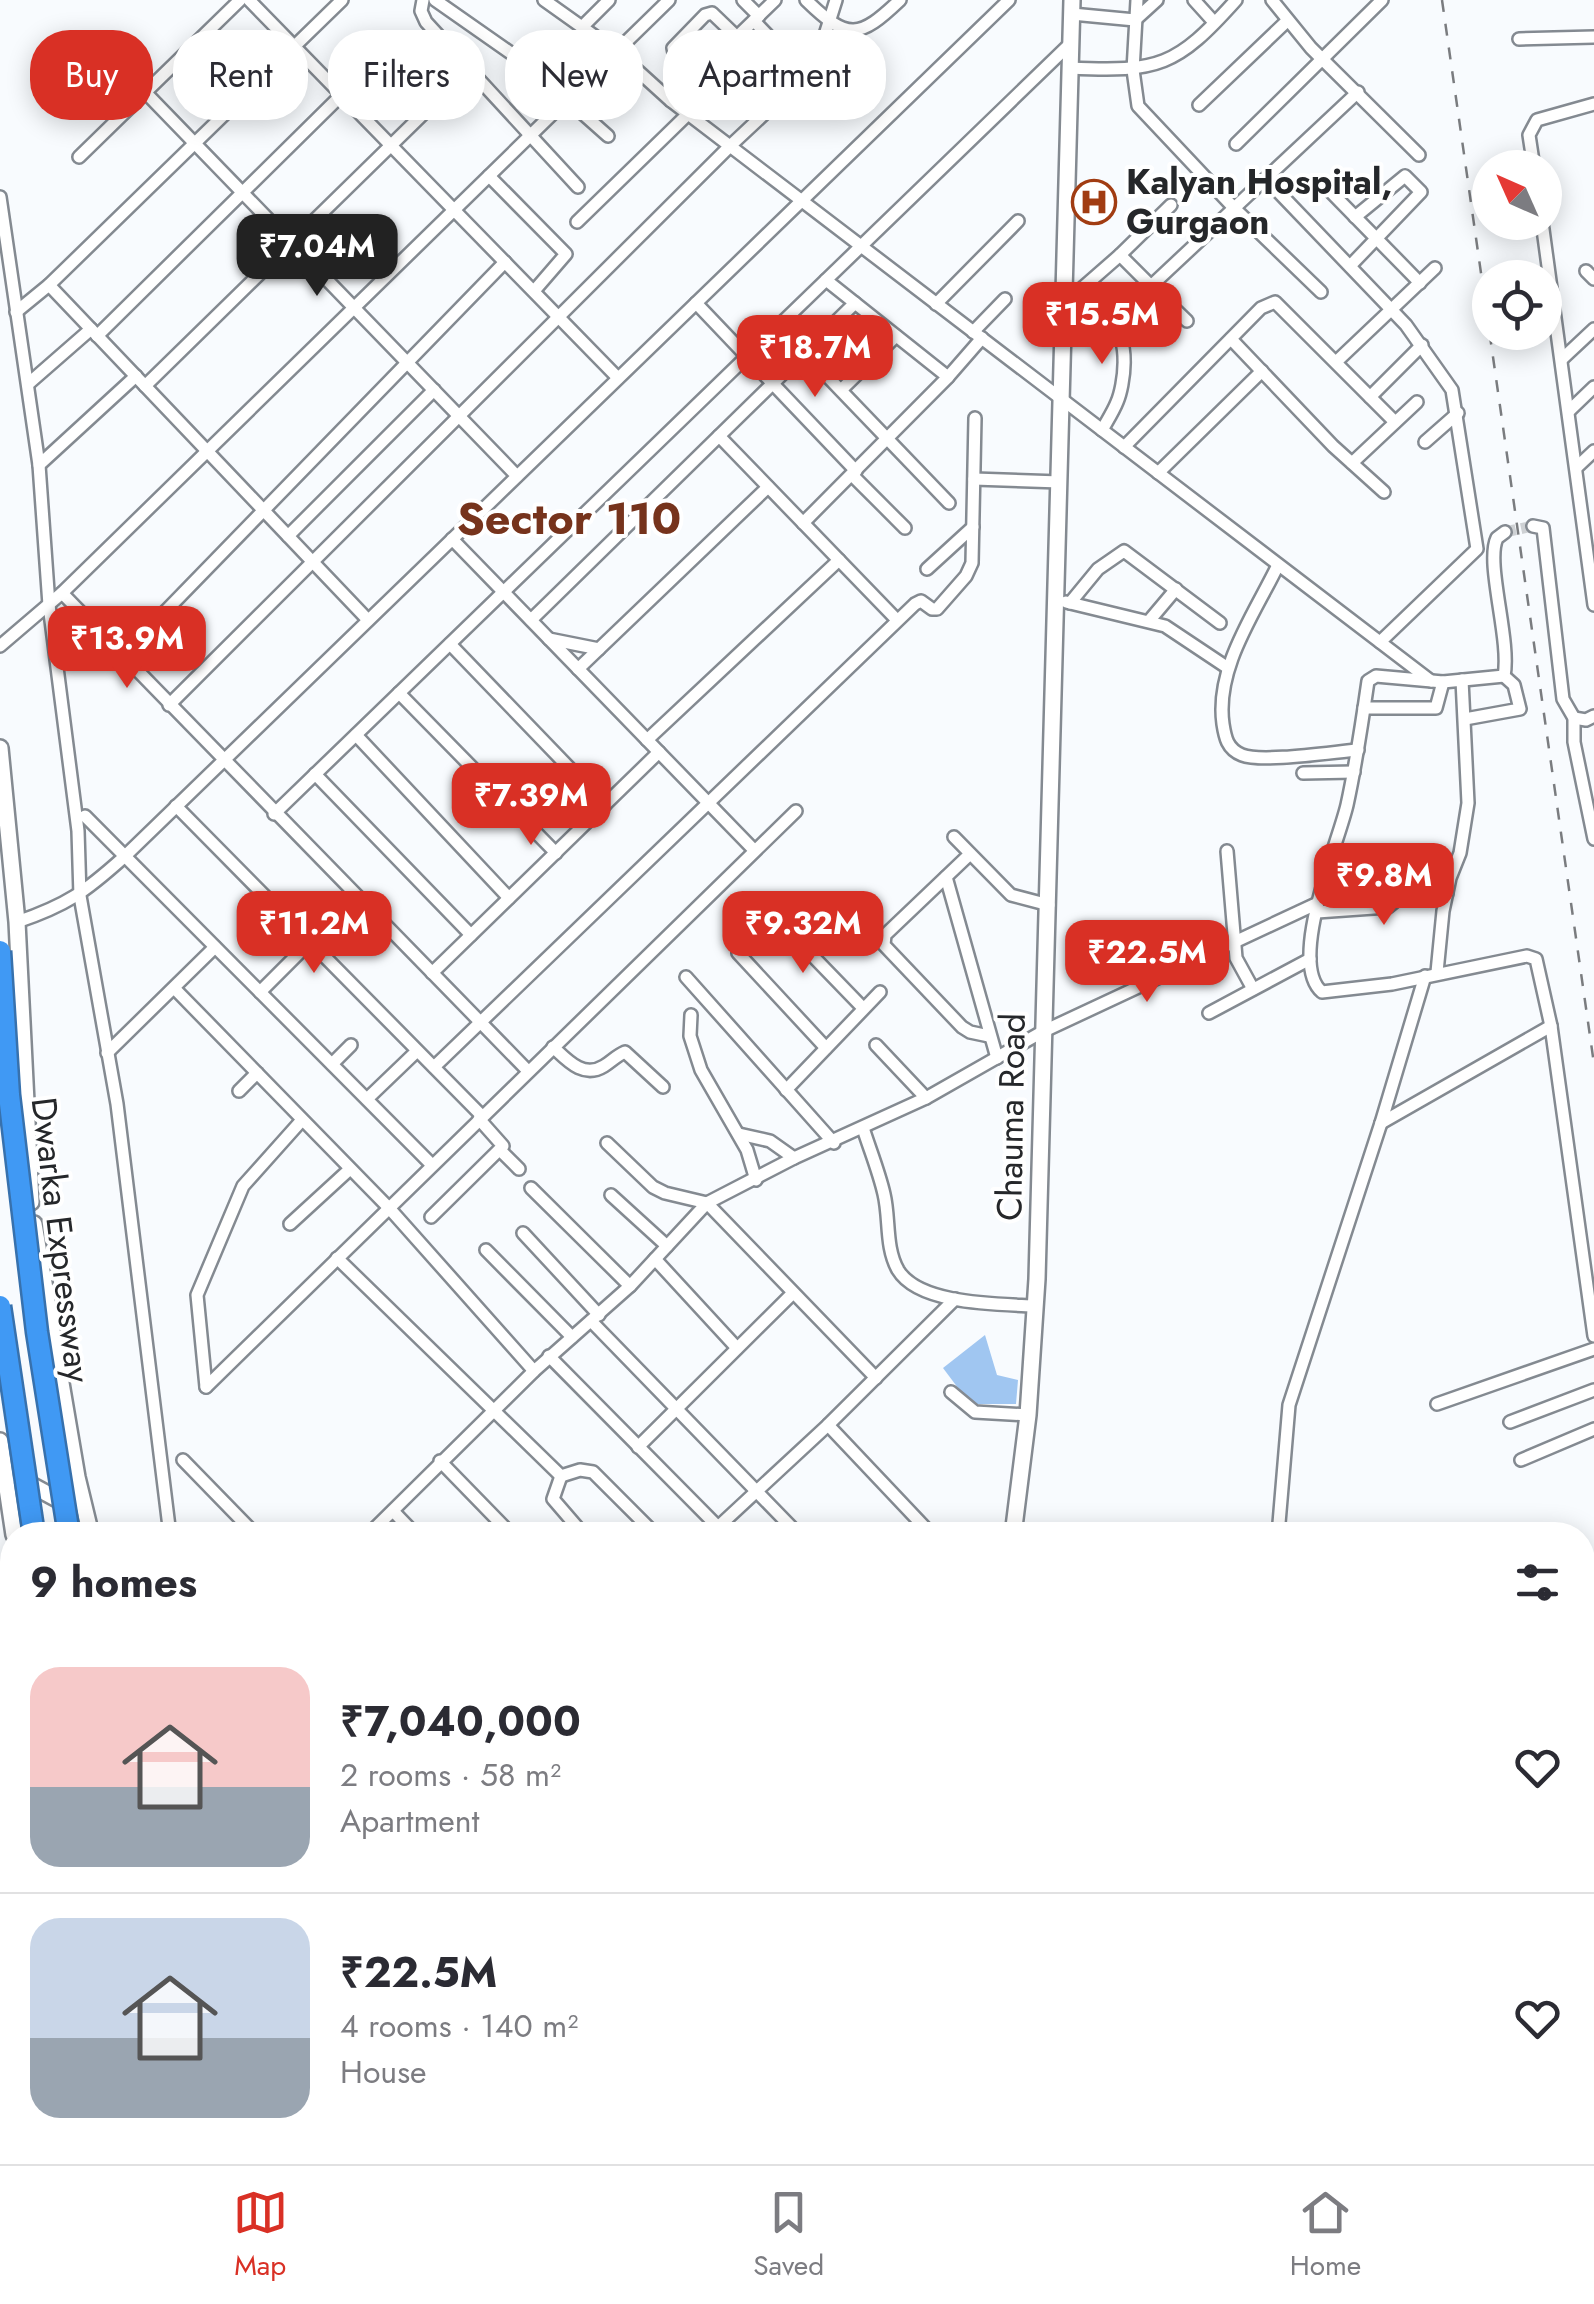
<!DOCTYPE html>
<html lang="en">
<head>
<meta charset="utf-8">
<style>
  body { margin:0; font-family:Jost,sans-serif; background:#f7f7f7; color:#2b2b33; height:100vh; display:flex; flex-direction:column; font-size:38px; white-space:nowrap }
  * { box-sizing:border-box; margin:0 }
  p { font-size:32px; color:#7c7c81 }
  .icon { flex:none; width:55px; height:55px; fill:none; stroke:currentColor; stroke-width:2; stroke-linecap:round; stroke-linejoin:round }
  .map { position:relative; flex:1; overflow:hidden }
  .sheet { position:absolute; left:0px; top:1522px; width:1595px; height:642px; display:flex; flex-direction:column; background:#fff; border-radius:40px 40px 0 0; box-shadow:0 5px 25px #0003 }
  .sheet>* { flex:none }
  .hud { position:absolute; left:30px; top:30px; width:1000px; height:90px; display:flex; gap:20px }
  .needle { width:65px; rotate:315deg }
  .buttons { position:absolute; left:1472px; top:150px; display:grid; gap:20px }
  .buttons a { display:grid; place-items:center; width:90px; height:90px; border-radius:50%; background:#fff; box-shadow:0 5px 25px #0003; font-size:50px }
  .price { position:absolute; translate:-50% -85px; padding:0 22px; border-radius:20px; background:#d93025; color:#fff; font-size:32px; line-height:65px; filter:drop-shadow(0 2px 5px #0008) }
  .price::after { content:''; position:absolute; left:50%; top:60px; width:30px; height:22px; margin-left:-15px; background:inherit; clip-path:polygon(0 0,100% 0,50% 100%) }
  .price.active { background:#222; color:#fff }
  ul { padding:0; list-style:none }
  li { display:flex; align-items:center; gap:30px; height:250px; padding:0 30px }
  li+li { border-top:2px solid #e1e1e2 }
  li span { display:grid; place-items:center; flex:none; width:280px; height:200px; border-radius:30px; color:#555 }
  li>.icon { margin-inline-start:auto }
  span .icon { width:120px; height:120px; fill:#fffc; stroke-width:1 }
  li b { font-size:42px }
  h2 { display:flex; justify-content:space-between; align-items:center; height:120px; padding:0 30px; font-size:42px }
  .chip { padding:0 35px; border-radius:40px; background:#fff; box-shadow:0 5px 25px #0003; font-size:35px; line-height:90px }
  .chip.active { background:#d93025; color:#fff }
  .dock { display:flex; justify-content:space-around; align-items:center; height:140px; border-top:2px solid #e1e1e2; background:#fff; font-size:28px; color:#7c7c81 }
  .dock a { display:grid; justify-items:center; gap:5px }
  .dock .active { color:#d93025 }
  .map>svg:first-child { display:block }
</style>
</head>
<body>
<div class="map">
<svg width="1594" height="2164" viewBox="0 0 1594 2164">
  <rect width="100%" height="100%" fill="#f8fbfe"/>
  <g fill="#a0c6f1">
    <path d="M985 1335 997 1375 1018 1380 1016 1404H970L943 1368Z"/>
    <path d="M1583 1958 1594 1969V2164H1432L1430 2153 1582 2152Z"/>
  </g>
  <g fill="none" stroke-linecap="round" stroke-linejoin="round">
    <path stroke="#a0c6f1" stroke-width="2.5" d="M1582 1755 1594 1744"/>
    <path stroke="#ced1d4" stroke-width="11" stroke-dasharray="11 5.5" stroke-linecap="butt" d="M1505 532 1533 526"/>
    <defs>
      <g id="street">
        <path d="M249 0 618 378"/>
        <path d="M423 0 421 11 426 22 578 187"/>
        <path d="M435 0 528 65 608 136"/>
        <path d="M544 0 617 52 671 101 1431 681"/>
        <path d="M743 0 759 16"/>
        <path d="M806 0C848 41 859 39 900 0"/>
        <path d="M1137 0 1133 70 1138 106 1235 209 1321 292"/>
        <path d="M1194 0 1213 21"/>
        <path d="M1272 0 1311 48 1419 155"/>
        <path d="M1072 14 1135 20 1157 0"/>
        <path d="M754 21 806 75"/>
        <path d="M582 27 609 0"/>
        <path d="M1519 39 1594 37"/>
        <path d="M715 58 769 111"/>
        <path d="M1070 68C1159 72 1176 67 1236 0"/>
        <path d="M697 75 674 53 673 48 705 15 712 13 737 37"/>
        <path d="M146 93 517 476"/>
        <path d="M671 101 775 0"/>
        <path d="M1199 105 1287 21"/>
        <path d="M1236 144 1382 0"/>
        <path d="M79 157 240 0"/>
        <path d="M1534 168 1529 135 1537 120 1594 104"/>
        <path d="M489 176 566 254 534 291"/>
        <path d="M1267 180 1406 325 1452 390 1477 549 1380 642"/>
        <path d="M1325 186 1420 283"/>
        <path d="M0 197 39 465 49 605 78 831 80 896 117 1104 170 1535"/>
        <path d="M577 222 688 114"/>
        <path d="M1542 222 1594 605"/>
        <path d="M1120 255 1171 205"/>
        <path d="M1350 266 1421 192 1405 176 1355 217"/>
        <path d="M1586 271 1594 279"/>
        <path d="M826 280 948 377"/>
        <path d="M49 285 368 620"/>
        <path d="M1151 286 1187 321"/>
        <path d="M696 303 856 471"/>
        <path d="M936 304 1018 221"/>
        <path d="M1064 304 1120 255 1151 286 1358 92"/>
        <path d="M16 312 49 285 342 0"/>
        <path d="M1064 327C1077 326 1099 322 1111 328 1131 337 1124 386 1117 402 1113 412 1107 421 1102 430"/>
        <path d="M973 332 1005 299"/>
        <path d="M97 336 387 50"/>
        <path d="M1231 339 1333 446 1384 492"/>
        <path d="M1562 359 1594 329"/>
        <path d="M1336 362 1435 268"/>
        <path d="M827 376 949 503"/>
        <path d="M28 384 91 329"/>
        <path d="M145 386 470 68"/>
        <path d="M841 390 896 336"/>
        <path d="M1370 397 1422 345"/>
        <path d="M1570 410 1594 387"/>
        <path d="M719 436 897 620"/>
        <path d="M1425 442 1458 413"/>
        <path d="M1124 447 1261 308 1275 302 1395 422"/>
        <path d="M1352 463 1417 402"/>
        <path d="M39 465 136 376"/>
        <path d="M1577 467 1594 451"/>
        <path d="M1158 473 1262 371"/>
        <path d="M852 475 905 528"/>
        <path d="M974 479 1060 482"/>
        <path d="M803 523 948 377 982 338"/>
        <path d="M1533 526 1543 528 1563 699 1574 718V742L1594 839"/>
        <path d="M1505 532 1497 538C1485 563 1511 640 1504 676L1443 682 1376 676 1368 681C1362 723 1356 764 1347 805 1338 844 1287 962 1322 992L1392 984 1527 956 1536 959 1551 1026 1594 1336"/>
        <path d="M288 536 434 390"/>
        <path d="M452 539 754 850"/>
        <path d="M1278 565C1255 613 1215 668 1223 724 1225 737 1227 749 1242 755 1262 763 1333 752 1358 750"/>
        <path d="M927 569 973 527"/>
        <path d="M62 593 528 1071"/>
        <path d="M1066 602 1165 626 1228 668"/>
        <path d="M1070 603 1098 569 1124 551 1220 623"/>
        <path d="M531 620 855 303"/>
        <path d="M1149 621 1176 589"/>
        <path d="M549 639 599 649"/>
        <path d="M450 644 605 805"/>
        <path d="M0 646 62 593 669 0"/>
        <path d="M122 656 505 262"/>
        <path d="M578 669 768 487"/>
        <path d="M399 693 556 853"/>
        <path d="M169 705 730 146 811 70 818 57 836 0"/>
        <path d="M1364 708H1436L1443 682"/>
        <path d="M1574 718 1586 720 1594 716"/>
        <path d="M1465 719 1520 709 1514 685 1504 676"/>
        <path d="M356 735 509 898"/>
        <path d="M647 740 839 560"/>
        <path d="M1303 773 1354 772"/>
        <path d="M315 774 471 935"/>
        <path d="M176 806 482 1116"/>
        <path d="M274 814 1071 43"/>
        <path d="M85 816 432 1165"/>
        <path d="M954 837 1011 895 1049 905"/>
        <path d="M1227 851 1236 958 1253 989"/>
        <path d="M970 854 885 935 884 945 962 1027 970 1032 989 1036"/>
        <path d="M946 877 997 1058"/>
        <path d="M792 900 741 943 738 953 826 1048"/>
        <path d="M1317 912 1388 907 1409 890 1447 893"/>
        <path d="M773 915 863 1008"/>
        <path d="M17 922C67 905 85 892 124 857L1009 0"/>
        <path d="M1437 972 1443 911 1450 878 1460 853 1468 803 1462 680"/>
        <path d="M432 973 659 752"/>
        <path d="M686 977 834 1143"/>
        <path d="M175 989 389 1208 534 1371"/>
        <path d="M260 992 310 942"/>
        <path d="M1209 1013 1310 959"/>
        <path d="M691 1015 690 1036 701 1070 747 1150 756 1180"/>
        <path d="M876 1045 926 1098"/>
        <path d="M553 1047C567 1060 583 1079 604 1066 612 1061 616 1056 625 1052L663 1087"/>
        <path d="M107 1053 215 947"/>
        <path d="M332 1064 351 1045"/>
        <path d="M434 1067 915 604 921 601 932 609H937L966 576 972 563 975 418"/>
        <path d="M786 1090 880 992"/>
        <path d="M239 1091 257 1073"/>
        <path d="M367 1099 417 1051"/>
        <path d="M1381 1123 1551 1026"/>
        <path d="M863 1128C870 1150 879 1172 884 1194 890 1219 885 1247 898 1270 919 1305 999 1304 1035 1306"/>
        <path d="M739 1134 770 1141 794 1158"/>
        <path d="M607 1143 653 1187 665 1193 707 1203 876 1378"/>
        <path d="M500 1150 519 1169"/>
        <path d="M531 1188 630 1286"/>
        <path d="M611 1195 667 1246"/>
        <path d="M431 1217 503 1146 479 1119"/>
        <path d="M290 1224 350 1169"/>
        <path d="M523 1233 599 1315"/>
        <path d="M486 1250 572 1337"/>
        <path d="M337 1258 561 1476 580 1470 593 1472 656 1535"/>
        <path d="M655 1259 737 1348"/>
        <path d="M591 1321 799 1535"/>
        <path d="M549 1356 726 1535"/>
        <path d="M206 1387 796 811"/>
        <path d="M206 1387 197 1295 243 1186 302 1120"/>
        <path d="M951 1392 975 1412 1028 1415"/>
        <path d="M1437 1404 1594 1349"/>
        <path d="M1510 1422 1594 1390"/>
        <path d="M828 1425 932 1535"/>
        <path d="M638 1447 793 1293"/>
        <path d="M183 1460 256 1535"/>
        <path d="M1521 1460 1594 1429"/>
        <path d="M440 1461 512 1535"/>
        <path d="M561 1476 553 1499 584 1535"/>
        <path d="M393 1511 416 1535"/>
        <path d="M718 1527 828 1425 955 1299"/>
        <path d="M368 1535 534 1371 630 1286 707 1203 794 1158 926 1098 1042 1032 1318 903"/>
        <path d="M1278 1535 1289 1405 1381 1123 1425 976"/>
        <path d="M0 1631 12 1625"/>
        <path d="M296 2152 298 2164"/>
        <path d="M311 2152 312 2164"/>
        <path d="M339 2152 341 2164"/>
        <path d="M709 2152 720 2164"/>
        <path d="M811 2152 822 2164"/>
        <path d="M888 2160 896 2152"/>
        <path d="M633 2164 646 2152"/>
        <path d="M694 2164 705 2152"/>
        <path d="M731 2164 743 2152"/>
        <path d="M947 2164 959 2152"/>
        <path d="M996 2164 1007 2152"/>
        <path d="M1072 2164 1083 2152"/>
      </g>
      <g id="secondary">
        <path d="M0 748 17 922 31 1202"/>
        <path d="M34 1224 77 1477 91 1535"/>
        <path d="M0 1441 14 1535"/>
        <path d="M20 1479 70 1506"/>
        <path d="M1013 1535 1028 1415 1037 1279 1072 0"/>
        <path d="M93 2152 95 2164"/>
        <path d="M111 2152 113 2164"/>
        <path d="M181 2152 182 2164"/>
        <path d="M197 2152 199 2164"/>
        <path d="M1108 2152 1112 2164"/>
      </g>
      <g id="highway">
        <path d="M131 2152 132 2164"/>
        <path d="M159 2152 161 2164"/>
      </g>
    </defs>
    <use href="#street" stroke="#848a91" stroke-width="16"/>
    <use href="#secondary" stroke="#848a91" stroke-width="20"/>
    <use href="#highway" stroke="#3771ad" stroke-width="25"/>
    <use href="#street" stroke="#fff" stroke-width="11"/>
    <use href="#secondary" stroke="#fff" stroke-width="15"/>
    <use href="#highway" stroke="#4099f4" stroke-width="20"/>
    <path stroke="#7a7c7f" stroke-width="2.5" stroke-dasharray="12 12" stroke-linecap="butt" d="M1442 0 1594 1064"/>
    <defs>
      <g id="highway-bridge">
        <path d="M0 951 9 1095 37 1332 69 1535"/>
        <path d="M0 1306 34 1535"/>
      </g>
    </defs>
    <use href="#highway-bridge" stroke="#3771ad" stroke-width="25" stroke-linecap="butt"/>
    <use href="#highway-bridge" stroke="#4099f4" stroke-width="20"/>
  </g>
  <defs>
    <symbol id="hospital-ring" viewBox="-11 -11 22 22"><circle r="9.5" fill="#fff" stroke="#a13c12" stroke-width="1.5"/><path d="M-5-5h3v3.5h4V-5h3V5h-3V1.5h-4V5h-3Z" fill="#a13c12"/></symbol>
  </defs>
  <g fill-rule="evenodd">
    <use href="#hospital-ring" x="1069" y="177" width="50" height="50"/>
  </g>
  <g text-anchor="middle" stroke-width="8" stroke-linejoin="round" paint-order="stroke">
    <g font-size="35" font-weight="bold" fill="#25272a" stroke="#fff" text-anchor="start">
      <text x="1126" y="194">Kalyan Hospital,<tspan x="1126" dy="40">Gurgaon</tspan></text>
    </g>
    <g font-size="35" fill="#25272a" stroke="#fff">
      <text transform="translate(1011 1117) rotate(-89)" y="12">Chauma Road</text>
      <text transform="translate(61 1240) rotate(83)" y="12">Dwarka Expressway</text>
    </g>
    <g font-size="45" font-weight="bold" fill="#76331c" stroke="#fff">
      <text x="569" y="534">Sector 110</text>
    </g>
  </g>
</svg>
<div class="buttons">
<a><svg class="needle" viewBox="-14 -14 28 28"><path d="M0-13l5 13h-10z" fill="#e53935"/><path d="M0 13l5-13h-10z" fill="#7c7c81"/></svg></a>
<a><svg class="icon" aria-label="locate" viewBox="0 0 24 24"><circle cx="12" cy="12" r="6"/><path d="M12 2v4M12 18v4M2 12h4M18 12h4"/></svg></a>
</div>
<b class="price active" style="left:317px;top:299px">₹7.04M</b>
<b class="price" style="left:1102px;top:367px">₹15.5M</b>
<b class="price" style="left:815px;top:400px">₹18.7M</b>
<b class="price" style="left:127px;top:691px">₹13.9M</b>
<b class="price" style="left:531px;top:848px">₹7.39M</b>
<b class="price" style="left:1384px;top:928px">₹9.8M</b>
<b class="price" style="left:314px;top:976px">₹11.2M</b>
<b class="price" style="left:803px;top:976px">₹9.32M</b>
<b class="price" style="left:1147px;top:1005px">₹22.5M</b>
<div class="hud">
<a class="chip active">Buy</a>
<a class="chip">Rent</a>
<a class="chip">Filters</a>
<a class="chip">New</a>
<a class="chip">Apartment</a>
</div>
<section class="sheet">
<h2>9 homes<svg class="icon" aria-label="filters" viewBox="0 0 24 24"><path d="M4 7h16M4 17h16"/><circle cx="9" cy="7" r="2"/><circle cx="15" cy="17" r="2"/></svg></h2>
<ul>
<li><span style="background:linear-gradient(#f6c9c9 60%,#9aa5b1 0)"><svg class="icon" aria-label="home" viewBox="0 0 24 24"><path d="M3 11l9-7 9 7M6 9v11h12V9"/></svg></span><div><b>₹7,040,000</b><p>2 rooms · 58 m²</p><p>Apartment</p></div><svg class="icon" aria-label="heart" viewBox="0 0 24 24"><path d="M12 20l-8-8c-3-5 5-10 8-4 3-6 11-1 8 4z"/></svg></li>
<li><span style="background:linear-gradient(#c9d6e8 60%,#9aa5b1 0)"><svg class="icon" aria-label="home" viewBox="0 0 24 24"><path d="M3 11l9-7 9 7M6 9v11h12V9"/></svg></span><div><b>₹22.5M</b><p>4 rooms · 140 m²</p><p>House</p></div><svg class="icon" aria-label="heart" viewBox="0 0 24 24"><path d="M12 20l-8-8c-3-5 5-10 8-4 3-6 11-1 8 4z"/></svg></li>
</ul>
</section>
</div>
<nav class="dock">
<a class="active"><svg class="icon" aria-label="map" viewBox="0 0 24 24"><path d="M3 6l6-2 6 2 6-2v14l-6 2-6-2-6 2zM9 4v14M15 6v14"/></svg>Map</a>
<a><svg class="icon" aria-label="saved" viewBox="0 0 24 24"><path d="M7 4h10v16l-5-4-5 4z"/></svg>Saved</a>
<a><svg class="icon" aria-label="home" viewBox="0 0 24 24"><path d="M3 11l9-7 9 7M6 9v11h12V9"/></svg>Home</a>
</nav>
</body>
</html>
